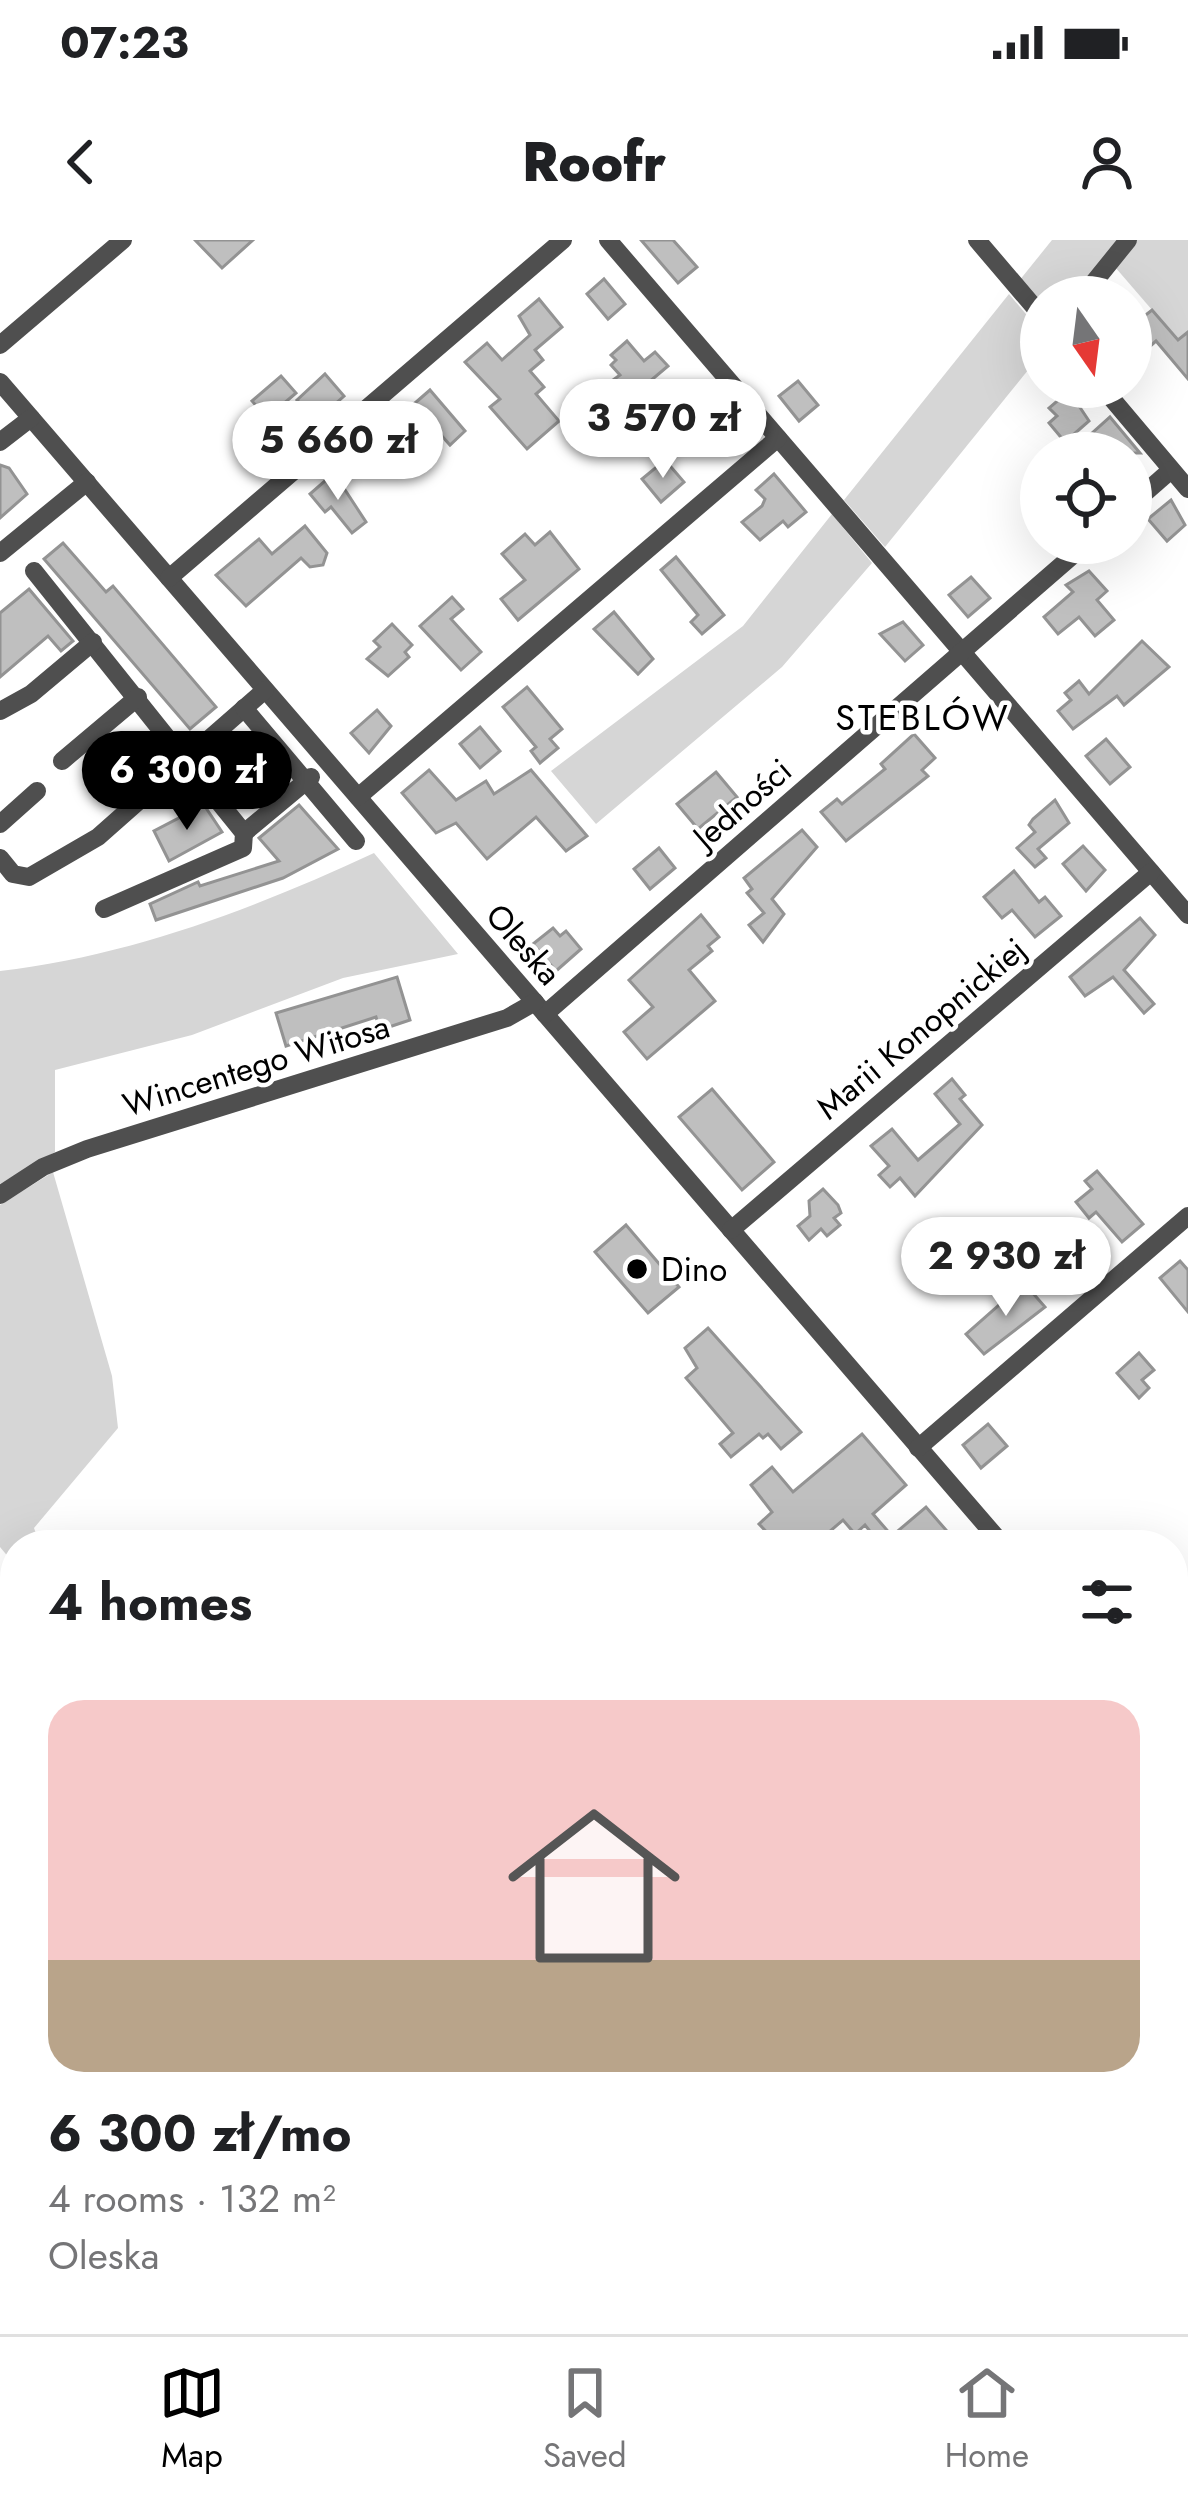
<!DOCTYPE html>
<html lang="en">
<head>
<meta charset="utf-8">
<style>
  body { margin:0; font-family:Jost,sans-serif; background:#f2f2f2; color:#202124; height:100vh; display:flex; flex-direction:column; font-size:45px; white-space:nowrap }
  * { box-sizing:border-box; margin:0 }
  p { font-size:39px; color:#757577 }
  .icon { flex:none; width:66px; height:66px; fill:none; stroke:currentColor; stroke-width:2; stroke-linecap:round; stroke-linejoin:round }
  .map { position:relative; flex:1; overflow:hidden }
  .details { position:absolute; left:0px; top:1290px; width:1188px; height:804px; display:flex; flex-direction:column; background:#fff; border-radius:48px 48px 0 0; box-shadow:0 12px 48px #0002 }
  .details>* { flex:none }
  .needle { width:78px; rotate:166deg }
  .fabs { position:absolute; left:1020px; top:36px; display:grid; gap:24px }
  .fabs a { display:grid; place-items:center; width:132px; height:132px; border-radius:50%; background:#fff; box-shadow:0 12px 48px #0002; font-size:60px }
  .price { position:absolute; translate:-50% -102px; padding:0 27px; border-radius:42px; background:#fff; color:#222; font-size:39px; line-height:78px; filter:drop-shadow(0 3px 6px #0008) }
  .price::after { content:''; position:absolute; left:50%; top:72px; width:36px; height:27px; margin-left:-18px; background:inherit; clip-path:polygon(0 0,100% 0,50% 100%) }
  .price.active { background:#000; color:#fff }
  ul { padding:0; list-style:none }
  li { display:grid; align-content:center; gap:24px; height:636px; padding:0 48px }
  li+li { border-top:3px solid #e0e0e0 }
  li span { display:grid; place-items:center; height:372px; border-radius:36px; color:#555 }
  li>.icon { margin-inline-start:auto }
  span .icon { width:216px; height:216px; fill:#fffc; stroke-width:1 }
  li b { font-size:51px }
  h2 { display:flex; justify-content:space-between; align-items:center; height:144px; padding:0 48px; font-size:51px }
  .status { display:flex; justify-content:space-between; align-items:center; height:84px; padding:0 60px; background:#fff; direction:ltr }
  .status svg { height:33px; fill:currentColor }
  header { display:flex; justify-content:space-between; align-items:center; height:156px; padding:0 48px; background:#fff; font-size:54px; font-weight:800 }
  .dock { display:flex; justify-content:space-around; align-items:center; height:168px; border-top:3px solid #e0e0e0; background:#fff; font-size:33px; color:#757577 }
  .dock a { display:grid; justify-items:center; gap:6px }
  .dock .active { color:#000 }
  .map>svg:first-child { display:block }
</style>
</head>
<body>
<div class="status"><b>07:23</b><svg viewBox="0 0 49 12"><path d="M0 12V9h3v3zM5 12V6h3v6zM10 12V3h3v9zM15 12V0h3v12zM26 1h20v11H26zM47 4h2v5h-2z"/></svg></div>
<header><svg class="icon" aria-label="back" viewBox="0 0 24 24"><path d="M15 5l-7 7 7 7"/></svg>Roofr<svg class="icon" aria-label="person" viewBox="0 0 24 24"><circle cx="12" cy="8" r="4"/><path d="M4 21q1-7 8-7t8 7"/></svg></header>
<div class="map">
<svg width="1188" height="2094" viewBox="0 0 1188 2094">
  <rect width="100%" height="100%" fill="#fff"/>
  <g fill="#d6d6d6">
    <path d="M1052 0H1120L1074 57H1041V66L1019 41Z"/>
    <path d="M1137 0H1188V91L1178 100 1115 27Z"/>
    <path d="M1009 54 1041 92V114L885 307 844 260Z"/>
    <path d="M832 274 872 323 782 427 596 584 551 531 743 386Z"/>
    <path d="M374 613 458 714 343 738 192 795 55 830V912L0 944V731C130 716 256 668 374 613Z"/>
    <path d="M53 932 112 1136 118 1188 34 1288 40 1305H15V1325L0 1307V965Z"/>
    <path d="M15 1915V2079H192L203 2094H0V1928Z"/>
    <path d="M475 2079H577L584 2088 576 2094H486Z"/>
  </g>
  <g fill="#bfbfbf" stroke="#939393" stroke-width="3">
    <path d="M195 0H253L222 28Z"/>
    <path d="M641 0H673L697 27 678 43Z"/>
    <path d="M604 39 625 64 608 79 587 54Z"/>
    <path d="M539 59 562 87 535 110 543 120 530 131 544 147 536 154 559 181 527 209 490 167 500 159 465 122 487 103 502 120 530 95 519 76Z"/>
    <path d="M1152 70 1178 100 1188 92V139L1156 101 1131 123V104L1147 90 1138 81Z"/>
    <path d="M627 101 644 121 655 112 668 126 629 159 613 140 620 135 611 125 616 120 611 115Z"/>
    <path d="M325 134 344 156 316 181 297 160Z"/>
    <path d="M281 136 296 153 267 178 252 161Z"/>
    <path d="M798 141 818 165 799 181 779 156Z"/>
    <path d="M430 150 465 191 450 205 432 185 426 191 407 170Z"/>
    <path d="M1069 151 1089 181 1065 202 1049 183 1057 176 1049 168Z"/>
    <path d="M706 155 736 190 713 209 694 188 678 202 666 190Z"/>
    <path d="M1110 177 1140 213H1105L1090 195Z"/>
    <path d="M665 220 684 242 661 262 642 239Z"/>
    <path d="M0 225 9 228 27 254 0 278Z"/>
    <path d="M334 233 366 282 352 293 331 267 325 272 310 254Z"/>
    <path d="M774 234 806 272 788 287 783 281 760 300 742 282 762 266 765 259 756 250Z"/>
    <path d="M1171 260 1185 285 1167 301 1148 279Z"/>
    <path d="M305 286 327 313 323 325 310 327 301 318 246 366 216 335 259 299 272 314Z"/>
    <path d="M550 292 579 329 518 380 501 359 525 340 502 314 525 294 535 305Z"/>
    <path d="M63 303 106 352 113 346 216 467 190 489 44 319Z"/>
    <path d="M676 317 724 375 702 394 691 382 698 375 661 330Z"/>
    <path d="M1089 331 1107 351 1097 360 1114 380 1095 396 1079 377 1058 394 1044 377 1073 352 1066 345Z"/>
    <path d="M971 337 990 358 968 377 949 355Z"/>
    <path d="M29 349 73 401 61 411 48 396 0 437V373Z"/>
    <path d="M452 357 463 369 451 379 481 412 461 430 420 386Z"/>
    <path d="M614 372 653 419 638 434 594 389Z"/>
    <path d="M903 382 923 405 905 421 880 394Z"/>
    <path d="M392 384 412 405 405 412 409 417 388 436 367 419 380 407 374 401Z"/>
    <path d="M1142 401 1169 427 1124 465 1117 456 1073 489 1058 471 1071 460 1065 453 1079 441 1089 454Z"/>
    <path d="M527 447 562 489 550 499 558 508 540 523 531 511 536 507 503 467Z"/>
    <path d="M377 470 391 486 369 513 351 493Z"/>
    <path d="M480 487 500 511 480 528 460 504Z"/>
    <path d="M914 494 935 518 922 530 928 536 846 601 821 572 837 559 842 564 885 529 881 524Z"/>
    <path d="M1106 499 1130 527 1110 544 1086 516Z"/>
    <path d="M429 530 456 560 486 541 494 554 531 530 587 596 566 611 536 577 487 619 456 583 436 593 402 553Z"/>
    <path d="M716 532 737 557 698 589 677 564Z"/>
    <path d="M1055 560 1069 583 1038 609 1046 618 1035 627 1017 608 1035 592 1029 585 1033 579Z"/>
    <path d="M204 565 222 592 169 621 154 591Z"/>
    <path d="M299 565 338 609 283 638 156 680 150 664 198 642 200 646 279 621 259 598Z"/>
    <path d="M802 590 817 607 772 659 784 674 763 702 749 685 764 673 747 653 752 649 744 638Z"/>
    <path d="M1083 606 1105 630 1086 651 1063 624Z"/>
    <path d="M659 608 675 628 650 649 634 629Z"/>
    <path d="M1014 631 1039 662 1045 657 1061 676 1035 697 1012 670 1002 678 984 657Z"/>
    <path d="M701 675 719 697 708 706 712 711 689 730 715 761 647 819 624 792 653 767 629 740Z"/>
    <path d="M1140 678 1155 695 1124 730 1154 764 1144 773 1113 737 1085 756 1070 737Z"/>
    <path d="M553 688 560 696 566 691 581 709 556 731 533 704Z"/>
    <path d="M397 737 410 780 380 790 376 777 286 806 276 773Z"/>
    <path d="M952 839 965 855 960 859 982 885 915 956 900 938 890 947 879 935 889 926 871 906 892 889 918 920 960 884 935 854Z"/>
    <path d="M712 849 774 922 742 950 679 877Z"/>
    <path d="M1097 931 1143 984 1122 1002 1096 972 1089 978 1076 962 1092 949 1085 941Z"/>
    <path d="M823 949 838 965 841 973 834 978 840 985 827 996 821 989 809 1000 798 986 810 976 809 961Z"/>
    <path d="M626 985 679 1047 648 1073 595 1012Z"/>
    <path d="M1076 993 1098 1019 1072 1042 1050 1015Z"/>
    <path d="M1180 1021 1188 1030V1072L1160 1038Z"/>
    <path d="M1024 1043 1045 1067 984 1114 966 1094Z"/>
    <path d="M708 1088 801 1192 781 1209 768 1194 763 1198 759 1194 731 1217 720 1204 733 1193 686 1138 697 1128 685 1108Z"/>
    <path d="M1139 1113 1154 1130 1142 1140 1149 1148 1139 1158 1117 1133Z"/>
    <path d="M988 1184 1007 1206 981 1228 963 1205Z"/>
    <path d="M862 1194 906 1245 873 1274 892 1296 926 1267 959 1305H881L865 1285 855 1294 843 1280 814 1305H779L759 1284 772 1272 751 1245 772 1227 793 1252Z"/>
    <path d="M1188 1838V1901L1173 1908V1878L1185 1872 1173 1845Z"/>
  </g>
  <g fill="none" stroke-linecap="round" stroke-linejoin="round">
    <path stroke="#717171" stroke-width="3" stroke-dasharray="3 6" stroke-linecap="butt" d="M651 2079 663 2094"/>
    <g stroke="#4f4f4f" stroke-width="18">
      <path d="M608 0 1188 675"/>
      <path d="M977 0 1041 75"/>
      <path d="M1082 57 1128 0"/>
      <path d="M0 105 123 0"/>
      <path d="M0 142 1003 1305"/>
      <path d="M1102 147 1188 249"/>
      <path d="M0 202 31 178"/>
      <path d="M1131 265 1171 230"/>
      <path d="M0 313 87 242"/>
      <path d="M34 331 185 520 265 450"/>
      <path d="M169 338 563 0"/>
      <path d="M244 468 356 601"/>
      <path d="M0 471 31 454 93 402"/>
      <path d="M62 521 138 457"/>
      <path d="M358 557 778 198"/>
      <path d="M0 584 37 551"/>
      <path d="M244 593 311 537"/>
      <path d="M0 618 13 634 29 637 98 597 185 520 244 593 243 608 104 669"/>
      <path d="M545 774 1087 303"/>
      <path d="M0 955 43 927 87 909 507 778 535 762"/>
      <path d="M731 990 1151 632"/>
      <path d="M918 1208 1188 976"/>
      <path d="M1173 1489 1188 1504"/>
      <path d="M1173 1525 1188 1513"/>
      <path d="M1173 1655 1188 1645"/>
      <path d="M1173 1924 1188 1920"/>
      <path d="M1173 1966 1188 1962"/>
      <path d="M586 2094 605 2079"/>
    </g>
    <g stroke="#000" stroke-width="4.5" stroke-dasharray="18 6 3 6" stroke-linecap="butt">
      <path d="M0 1341 15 1360"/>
      <path d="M597 2079 609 2094"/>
    </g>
  </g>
  <circle fill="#000" stroke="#fff" stroke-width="4.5" cx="637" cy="1029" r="12"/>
  <g text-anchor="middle" stroke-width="9" stroke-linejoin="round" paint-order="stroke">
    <g font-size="33" fill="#000" stroke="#fff">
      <text transform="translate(742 563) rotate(-41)" y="12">Jedności</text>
      <text transform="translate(524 704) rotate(49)" y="12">Oleska</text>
      <text transform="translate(921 788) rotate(-40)" y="12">Marii Konopnickiej</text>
      <text transform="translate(256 825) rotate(-17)" y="12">Wincentego Witosa</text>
    </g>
    <g font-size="33" fill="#000" stroke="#fff" text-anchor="start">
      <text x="661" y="1041">Dino</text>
    </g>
    <g font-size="36" letter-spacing="3" fill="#000" stroke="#fff">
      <text x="923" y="490">STEBLÓW</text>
    </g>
  </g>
</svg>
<div class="fabs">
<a><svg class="needle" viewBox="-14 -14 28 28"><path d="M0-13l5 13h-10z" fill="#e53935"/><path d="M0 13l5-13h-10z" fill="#757577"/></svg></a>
<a><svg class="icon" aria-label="locate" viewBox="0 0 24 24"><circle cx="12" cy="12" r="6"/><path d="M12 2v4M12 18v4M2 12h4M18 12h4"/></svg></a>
</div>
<b class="price" style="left:663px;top:241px">3 570 zł</b>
<b class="price" style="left:338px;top:263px">5 660 zł</b>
<b class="price active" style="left:187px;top:593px">6 300 zł</b>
<b class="price" style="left:1006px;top:1079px">2 930 zł</b>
<section class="details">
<h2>4 homes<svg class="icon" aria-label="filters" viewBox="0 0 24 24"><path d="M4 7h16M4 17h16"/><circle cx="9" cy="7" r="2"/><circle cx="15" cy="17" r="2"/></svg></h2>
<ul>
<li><span style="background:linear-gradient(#f6c9c9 70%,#b9a48a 0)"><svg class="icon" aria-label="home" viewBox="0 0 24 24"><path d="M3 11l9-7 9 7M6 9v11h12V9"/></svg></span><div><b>6 300 zł/mo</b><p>4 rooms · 132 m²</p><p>Oleska</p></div></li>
</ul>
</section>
</div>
<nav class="dock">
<a class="active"><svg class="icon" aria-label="map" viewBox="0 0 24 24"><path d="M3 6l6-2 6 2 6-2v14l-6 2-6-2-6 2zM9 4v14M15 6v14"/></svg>Map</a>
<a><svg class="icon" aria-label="saved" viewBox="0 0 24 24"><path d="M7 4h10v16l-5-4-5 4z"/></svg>Saved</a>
<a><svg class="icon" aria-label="home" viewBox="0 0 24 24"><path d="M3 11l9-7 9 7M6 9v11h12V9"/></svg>Home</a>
</nav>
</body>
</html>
